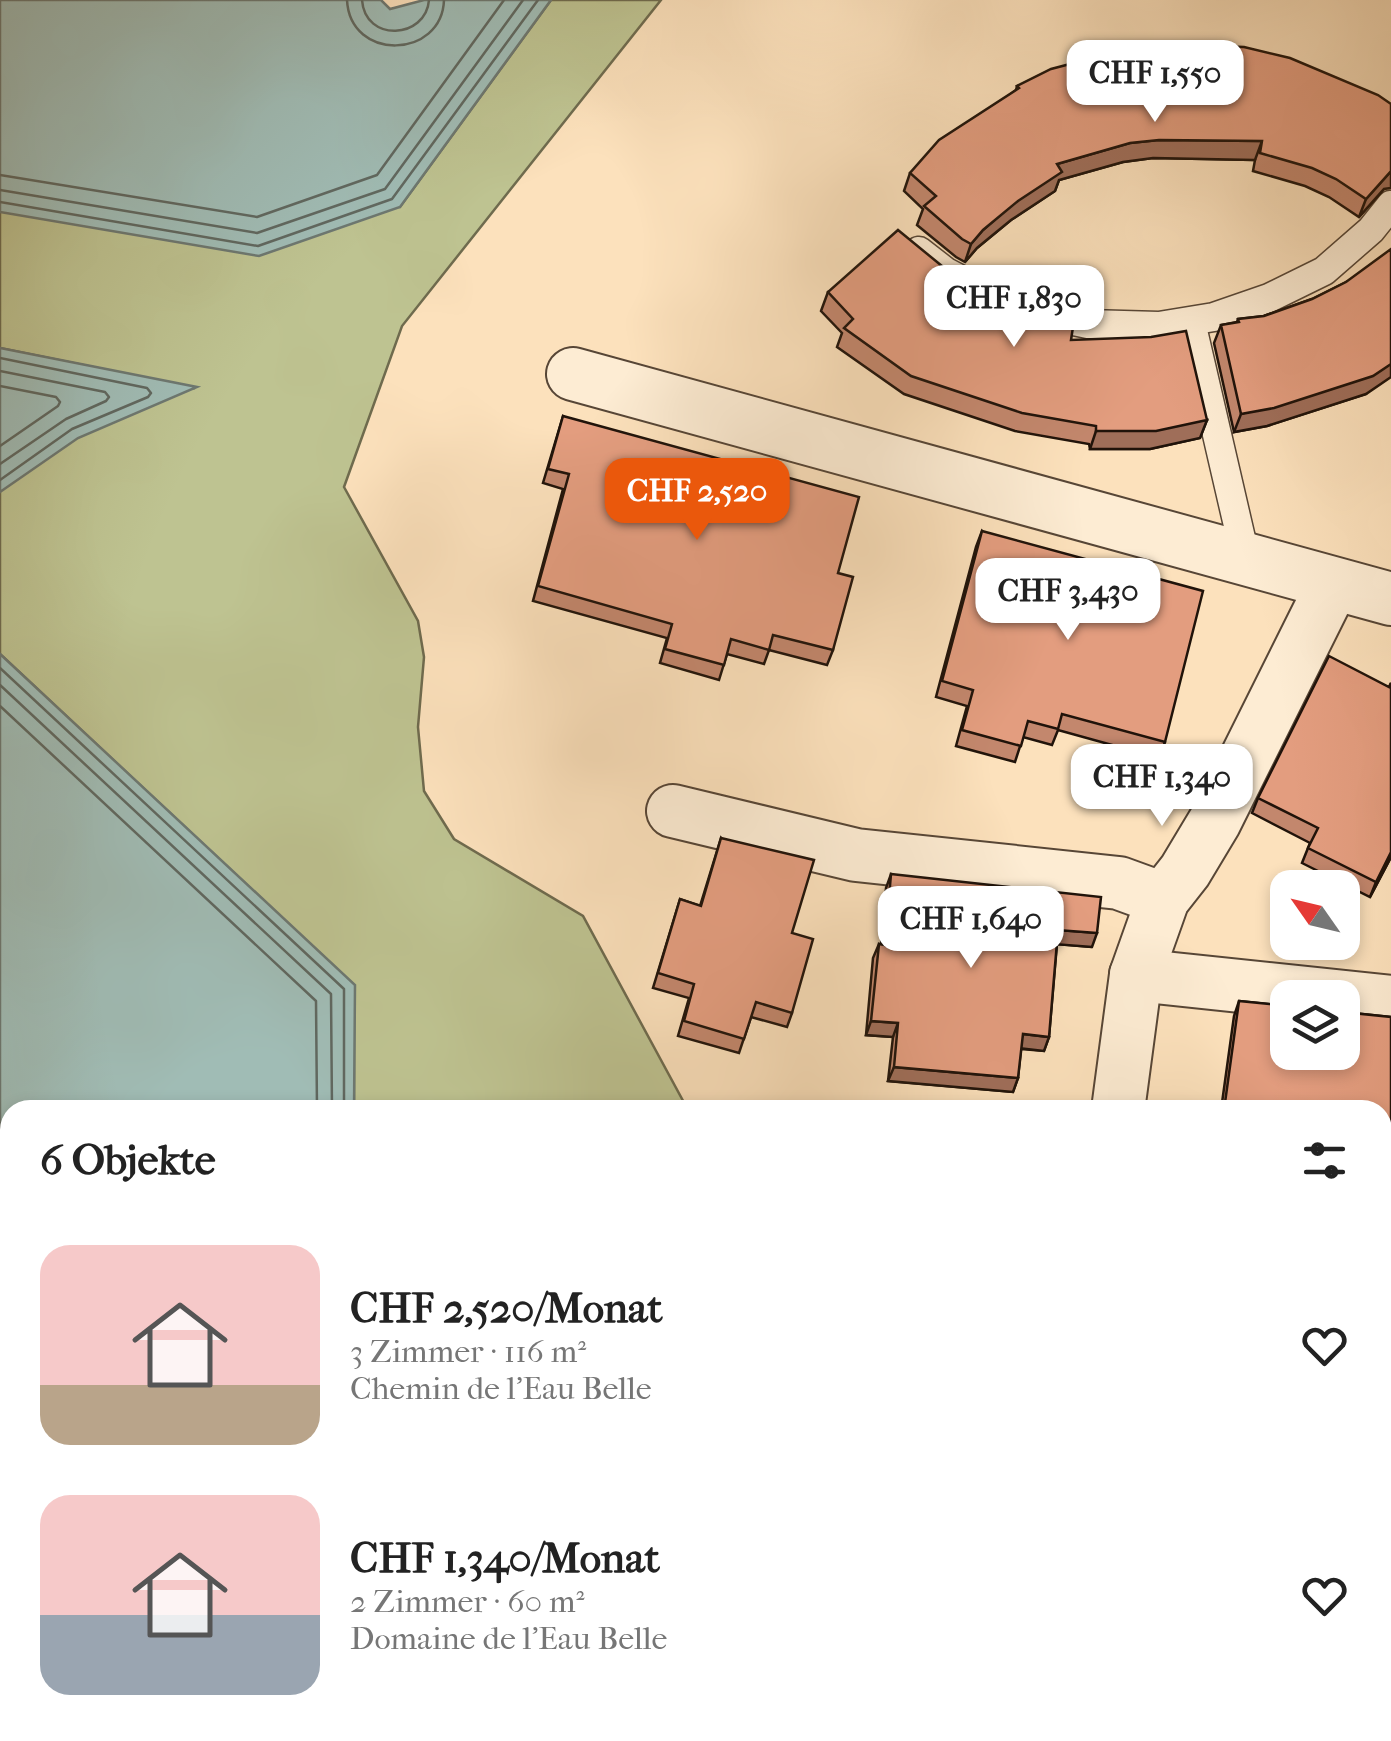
<!DOCTYPE html>
<html lang="de">
<head>
<meta charset="utf-8">
<style>
  body { margin:0; font-family:"IM FELL French Canon",serif; background:#f2f2f2; color:#222; height:100vh; display:flex; flex-direction:column; font-size:38px; white-space:nowrap }
  * { box-sizing:border-box; margin:0 }
  p { font-size:32px; color:#767676 }
  .icon { flex:none; width:55px; height:55px; fill:none; stroke:currentColor; stroke-width:2; stroke-linecap:round; stroke-linejoin:round }
  .map { position:relative; flex:1; overflow:hidden }
  .side { position:absolute; left:0px; top:1100px; width:1392px; height:642px; display:flex; flex-direction:column; background:#fff; border-radius:30px 30px 0 0; box-shadow:0 5px 15px #0003 }
  .side>* { flex:none }
  .needle { width:65px; rotate:304deg }
  .controls { position:absolute; left:1270px; top:870px; display:grid; gap:20px }
  .controls a { display:grid; place-items:center; width:90px; height:90px; border-radius:20px; background:#fff; box-shadow:0 5px 15px #0003; font-size:50px }
  .price { position:absolute; translate:-50% -85px; padding:0 22px; border-radius:20px; background:#fff; color:#222; font-size:32px; line-height:65px; filter:drop-shadow(0 2px 5px #0008) }
  .price::after { content:''; position:absolute; left:50%; top:60px; width:30px; height:22px; margin-left:-15px; background:inherit; clip-path:polygon(0 0,100% 0,50% 100%) }
  .price.active { background:#ea580c; color:#fff }
  ul { padding:0; list-style:none }
  li { display:flex; align-items:center; gap:30px; height:250px; padding:0 40px }
  li span { display:grid; place-items:center; flex:none; width:280px; height:200px; border-radius:30px; color:#555 }
  li>.icon { margin-inline-start:auto }
  span .icon { width:120px; height:120px; fill:#fffc; stroke-width:1 }
  li b { font-size:42px }
  h2 { display:flex; justify-content:space-between; align-items:center; height:120px; padding:0 40px; font-size:42px }
  .map>svg:first-child { display:block }
</style>
</head>
<body>
<div class="map">
<svg width="1391" height="1741" viewBox="0 0 1391 1741">
  <rect width="100%" height="100%" fill="#fce1bc"/>
  <filter id="stains"><feTurbulence type="fractalNoise" baseFrequency=".002" numOctaves="4"/><feColorMatrix values="0 0 0 0 .2 0 0 0 0 .09 0 0 0 0 .02 0 0 0 .5 -.17"/></filter>
  <radialGradient id="worn" r=".72"><stop offset=".6" stop-color="#630" stop-opacity="0"/><stop offset="1" stop-color="#630" stop-opacity=".3"/></radialGradient>
  <g fill="#bec391" stroke="#6f6b4e" stroke-width="2.5">
    <path d="M551 0H661L402 326 344 487 418 621 424 657 418 727 424 791 454 839 583 916 688 1110H354V985L0 654V415L195 388 0 348V179L400 207Z"/>
    <path d="M0 1482 10 1484V1732L688 1733 687 1741H0Z"/>
    <path d="M1391 1524V1741H927L941 1732H1382V1526Z"/>
  </g>
  <g fill="#a0bcb5" stroke="#6d7871" stroke-width="2.5">
    <path d="M0 0H381L390 9 424 0H551L400 207 259 256 0 212Z"/>
    <path d="M0 348 197 387 78 438 0 492Z"/>
    <path d="M0 654 355 985 354 1110H10V1484L0 1482Z"/>
  </g>
  <g fill="none" stroke-linecap="round" stroke-linejoin="round">
    <g stroke="#606860" stroke-width="2.5">
      <path d="M347 0C350 62 442 59 444 0"/>
      <path d="M362 0C365 43 426 39 429 0"/>
      <path d="M0 175 257 217 377 175 504 0"/>
      <path d="M0 190 257 233 385 189 523 0"/>
      <path d="M0 202 258 246 392 199 538 0"/>
      <path d="M0 358 147 388 151 393 148 397 72 429 0 480"/>
      <path d="M0 371 105 392 109 397 106 401 66 419 0 464"/>
      <path d="M0 386 56 397 60 402 58 406 0 446"/>
      <path d="M0 668 344 989V1110"/>
      <path d="M0 685 331 994 332 1110"/>
      <path d="M0 706 316 1001 317 1110"/>
    </g>
    <g stroke="#6d7871" stroke-width="15">
      <path d="M1382 1543 1391 1541"/>
      <path d="M364 1741V1732"/>
      <path d="M1001 1741 1017 1732"/>
    </g>
    <defs>
      <g id="service">
        <path d="M919 251 946 272 1017 309 1088 324 1159 326 1214 317 1269 298 1324 271 1371 230 1391 205"/>
        <path d="M1191 322 1246 560"/>
      </g>
      <g id="minor">
        <path d="M573 374 1391 599"/>
        <path d="M673 811 856 855 1119 883 1163 899"/>
        <path d="M1136 975 1391 1002"/>
        <path d="M1118 1110 1136 975 1163 899 1185 871 1215 821 1333 584"/>
      </g>
    </defs>
    <use href="#service" stroke="#574636" stroke-width="31"/>
    <use href="#minor" stroke="#574636" stroke-width="56"/>
    <use href="#service" stroke="#fdecd3" stroke-width="28"/>
    <use href="#minor" stroke="#fdecd3" stroke-width="52"/>
  </g>
  <g fill="#c3876d" stroke="#20130a" stroke-width="2.5">
    <path d="M1115 63 1384 189 1359 217 1329 197 1305 186 1253 171 1255 160 1153 158 1123 162 1059 180 1055 191 1011 220 977 248 965 262 956 257 917 225 923 209 904 191 910 173 1016 90 1017 86Z"/>
    <path d="M1346 282 1366 394 1267 426 1234 432 1214 343 1221 325 1237 322 1238 319 1264 316 1312 299Z"/>
    <path d="M944 283 1071 340 1207 420 1200 438 1150 449H1090L1089 444 1015 431 904 394 837 347 842 333 821 311 828 292Z"/>
    <path d="M563 416 838 573 833 650 827 665 769 650 764 664 727 654 719 680 660 663 667 638 533 601 563 489 543 483Z"/>
    <path d="M982 531 1165 742 1159 758 1058 730 1052 745 1023 737 1015 762 956 746 967 706 936 697 976 547Z"/>
    <path d="M1391 683V857L1370 897 1302 863 1310 843 1252 813 1258 798 1389 687Z"/>
    <path d="M721 838 792 933V1013L787 1027 751 1017 739 1053 678 1036 689 998 653 988 680 899 700 906Z"/>
    <path d="M891 874 1092 947 1057 944 1049 1037 1044 1051 1021 1049 1018 1078 1013 1092 888 1081 893 1037 866 1035 873 958 879 944 881 945 886 888Z"/>
    <path d="M1239 1001 1391 1017V1238L1382 1237V1110H1221L1234 1016Z"/>
  </g>
  <g fill="#9f6e59" stroke="#20130a" stroke-width="2.5">
    <path d="M1159 140 1262 141 1255 160 1153 158 1123 162 1059 180 1055 191 1011 220 977 248 965 262 971 244 983 230 1057 164 1130 143Z"/>
    <path d="M1391 171V188L1384 189 1359 217 1366 199Z"/>
    <path d="M1391 364V377L1366 394 1267 426 1234 432 1241 414Z"/>
    <path d="M1207 420 1200 438 1150 449H1090L1096 431Z"/>
    <path d="M1391 852V857L1370 897 1376 882Z"/>
    <path d="M1058 930 1097 933 1092 947 1053 944Z"/>
    <path d="M871 1021 898 1023 893 1037 866 1035Z"/>
    <path d="M1023 1034 1049 1037 1044 1051 1018 1048Z"/>
    <path d="M894 1067 1018 1078 1013 1092 888 1081Z"/>
    <path d="M1382 1222 1391 1223V1238L1382 1237Z"/>
  </g>
  <g fill="#e39d7f" stroke="#20130a" stroke-width="2.5">
    <path d="M1188 45 1244 47 1290 58 1378 95 1391 104V171L1366 199 1336 179 1312 168 1260 153 1262 141 1159 140 1130 143 1057 164 1062 172 1018 201 983 230 971 244 962 239 924 206 936 196 910 173 939 140 1019 88 1017 86 1051 69 1112 53 1115 63 1184 56Z"/>
    <path d="M898 230 948 271 939 281 1047 324 1073 327 1071 340 1151 337 1186 331 1207 420 1156 431H1096V426L1022 413 911 376 844 328 853 319 828 292Z"/>
    <path d="M1391 249V364L1373 376 1274 408 1241 414 1221 325 1239 322 1238 319 1264 316 1312 299 1346 282Z"/>
    <path d="M563 416 859 497 838 573 853 577 833 650 773 635 769 650 731 639 724 665 665 649 672 624 538 586 569 474 548 469Z"/>
    <path d="M982 531 1203 591 1165 742 1062 714 1058 729 1028 721 1021 746 962 730 973 690 942 681Z"/>
    <path d="M1329 656 1389 687 1391 683V852L1376 882 1308 848 1318 828 1258 798Z"/>
    <path d="M721 838 814 860 792 933 813 939 792 1013 756 1002 744 1039 684 1021 694 984 658 973 680 899 701 906Z"/>
    <path d="M891 874 1101 897 1097 933 1058 930 1049 1037 1023 1034 1018 1078 894 1067 898 1023 871 1021 879 944 885 945Z"/>
    <path d="M1239 1001 1288 1006V1052H1342V1012L1391 1017V1223L1382 1222V1110H1224Z"/>
  </g>
  <rect width="100%" height="100%" filter="url(#stains)"/>
  <rect width="100%" height="100%" fill="url(#worn)"/>
</svg>
<div class="controls">
<a><svg class="needle" viewBox="-14 -14 28 28"><path d="M0-13l5 13h-10z" fill="#e53935"/><path d="M0 13l5-13h-10z" fill="#767676"/></svg></a>
<a><svg class="icon" aria-label="layers" viewBox="0 0 24 24"><path d="M12 4l9 5-9 5-9-5zM3 14l9 5 9-5"/></svg></a>
</div>
<b class="price" style="left:1155px;top:125px">CHF 1,550</b>
<b class="price" style="left:1014px;top:350px">CHF 1,830</b>
<b class="price active" style="left:697px;top:543px">CHF 2,520</b>
<b class="price" style="left:1068px;top:643px">CHF 3,430</b>
<b class="price" style="left:1162px;top:829px">CHF 1,340</b>
<b class="price" style="left:971px;top:971px">CHF 1,640</b>
<section class="side">
<h2>6 Objekte<svg class="icon" aria-label="filters" viewBox="0 0 24 24"><path d="M4 7h16M4 17h16"/><circle cx="9" cy="7" r="2"/><circle cx="15" cy="17" r="2"/></svg></h2>
<ul>
<li><span style="background:linear-gradient(#f6c9c9 70%,#b9a48a 0)"><svg class="icon" aria-label="home" viewBox="0 0 24 24"><path d="M3 11l9-7 9 7M6 9v11h12V9"/></svg></span><div><b>CHF 2,520/Monat</b><p>3 Zimmer · 116 m²</p><p>Chemin de l'Eau Belle</p></div><svg class="icon" aria-label="heart" viewBox="0 0 24 24"><path d="M12 20l-8-8c-3-5 5-10 8-4 3-6 11-1 8 4z"/></svg></li>
<li><span style="background:linear-gradient(#f6c9c9 60%,#9aa5b1 0)"><svg class="icon" aria-label="home" viewBox="0 0 24 24"><path d="M3 11l9-7 9 7M6 9v11h12V9"/></svg></span><div><b>CHF 1,340/Monat</b><p>2 Zimmer · 60 m²</p><p>Domaine de l'Eau Belle</p></div><svg class="icon" aria-label="heart" viewBox="0 0 24 24"><path d="M12 20l-8-8c-3-5 5-10 8-4 3-6 11-1 8 4z"/></svg></li>
</ul>
</section>
</div>
</body>
</html>
